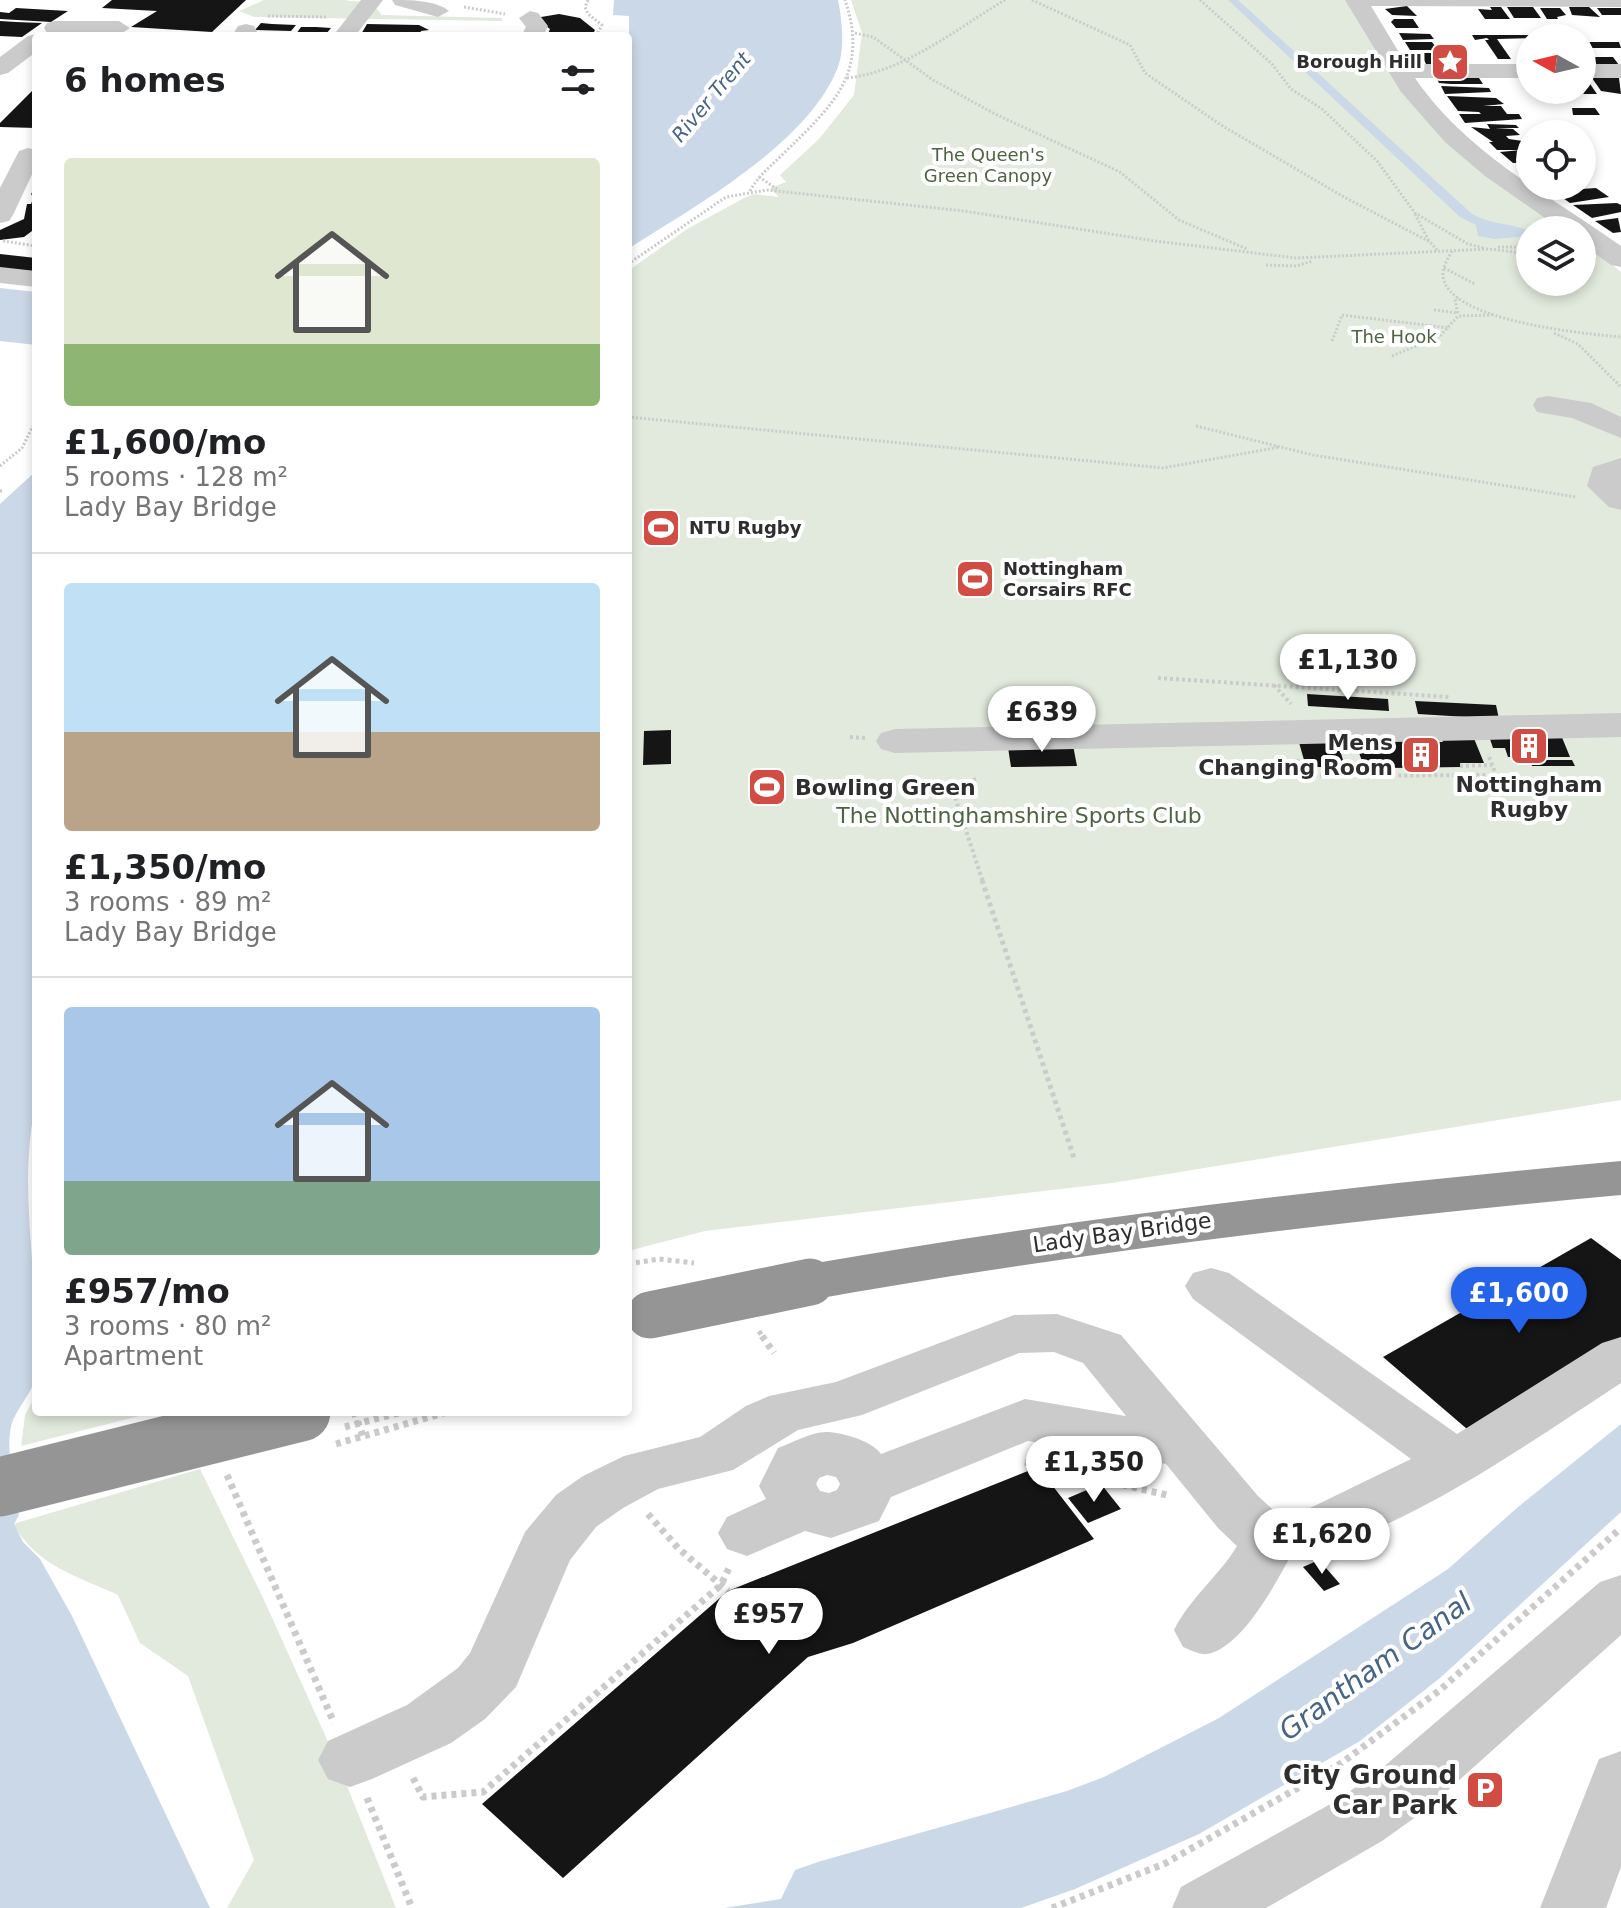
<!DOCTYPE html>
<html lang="en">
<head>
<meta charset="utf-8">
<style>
  body { margin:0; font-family:"DejaVu Sans",sans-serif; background:#f6f6f6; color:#202124; height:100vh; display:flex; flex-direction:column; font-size:30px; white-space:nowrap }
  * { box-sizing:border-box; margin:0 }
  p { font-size:26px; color:#757577 }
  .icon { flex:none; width:44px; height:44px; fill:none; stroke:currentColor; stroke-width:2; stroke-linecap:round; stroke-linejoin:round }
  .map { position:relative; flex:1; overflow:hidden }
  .details { position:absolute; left:32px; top:32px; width:600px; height:1384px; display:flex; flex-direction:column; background:#fff; border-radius:8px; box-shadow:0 4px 12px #0003 }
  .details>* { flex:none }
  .needle { width:52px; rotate:278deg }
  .tools { position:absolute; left:1516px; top:24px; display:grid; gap:16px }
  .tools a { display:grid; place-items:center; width:80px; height:80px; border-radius:50%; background:#fff; box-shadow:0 4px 12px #0003; font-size:40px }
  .price { position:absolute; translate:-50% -68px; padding:0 18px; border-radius:28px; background:#fff; color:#222; font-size:26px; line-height:52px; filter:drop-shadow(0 2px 4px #0008) }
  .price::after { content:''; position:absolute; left:50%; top:48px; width:24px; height:18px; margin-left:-12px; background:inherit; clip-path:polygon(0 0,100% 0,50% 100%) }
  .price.selected { background:#2563eb; color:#fff }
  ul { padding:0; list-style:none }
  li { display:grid; align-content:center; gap:16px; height:424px; padding:0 32px }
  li+li { border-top:2px solid #e0e0e0 }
  li span { display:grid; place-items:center; height:248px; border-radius:8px; color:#555 }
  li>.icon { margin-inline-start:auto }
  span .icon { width:144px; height:144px; fill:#fffc; stroke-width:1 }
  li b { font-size:34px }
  h2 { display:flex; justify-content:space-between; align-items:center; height:96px; padding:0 32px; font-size:34px }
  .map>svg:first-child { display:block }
</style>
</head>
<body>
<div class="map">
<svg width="1621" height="1908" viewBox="0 0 1621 1908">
  <rect width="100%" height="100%" fill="#fff"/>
  <g fill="#e2eadd">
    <path d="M264 0H349L346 1 371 2 382 15 502 18V21L254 17 239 11Z"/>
    <path d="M851 0H1348L1412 104 1570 230H1530V282H1582V239L1621 272V1100L1112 1183 705 1231 628 1251V271L687 229 746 197 754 194 779 197 770 188 786 182 780 175 819 139 854 95 862 33Z"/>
    <path d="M36 1395V1412H155L21 1446 25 1415Z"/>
    <path d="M200 1469 264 1600 339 1766 396 1908H227L254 1860 188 1676 140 1643 118 1595C77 1576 37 1566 13 1524Z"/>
  </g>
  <g fill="#cbd8e7">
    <path d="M614 0H838C842 19 845 48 838 67 808 144 695 206 628 249L629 16 613 15Z"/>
    <path d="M1228 0H1238L1472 214C1491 225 1511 223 1530 231V236L1495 239 1478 236 1476 225 1460 217Z"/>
    <path d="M0 288 36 292V345L0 341Z"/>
    <path d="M36 471V1102C16 1192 41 1283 36 1373 35 1390 18 1406 12 1423 4 1449 16 1487 19 1515L14 1524 23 1542 40 1559 72 1616 210 1908H0V504Z"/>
    <path d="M1621 1424V1512L1440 1678 1360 1741 1199 1834 1075 1889 1021 1908H724L781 1899 795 1870 821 1861 1067 1791 1104 1777 1219 1718 1448 1569 1518 1507Z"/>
  </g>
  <g fill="#151515">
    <path d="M112 0H246L212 32 131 27 157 11 102 8Z"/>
    <path d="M1407 6 1417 16 1392 15 1385 9Z"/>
    <path d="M1490 7H1501L1510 19H1485L1478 9 1492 10Z"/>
    <path d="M1507 7H1533L1541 18H1514Z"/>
    <path d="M1569 7H1589L1600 17 1572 15Z"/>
    <path d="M16 8 68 11 51 22 0 19V12L9 13Z"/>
    <path d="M1540 8H1560L1566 15 1557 17 1558 19H1547Z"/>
    <path d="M1597 8H1621V15H1602Z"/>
    <path d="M559 14 580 18 595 30 592 36H547L550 29 535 18Z"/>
    <path d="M1394 19H1413L1419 28H1396L1391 22Z"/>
    <path d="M0 21 16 22 42 23 22 37 0 36Z"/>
    <path d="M261 23 272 24 296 25 291 31 255 30Z"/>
    <path d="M367 24 419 25 429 30 421 31 419 36H360Z"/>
    <path d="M301 27H316L331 28 326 34H296Z"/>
    <path d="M1399 33 1430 34 1434 39 1403 40Z"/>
    <path d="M1472 35H1540L1542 38 1497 39 1511 59H1498L1485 40H1489L1487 38 1475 40Z"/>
    <path d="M1405 42H1432L1438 50H1410Z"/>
    <path d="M1582 42H1619L1621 48H1582Z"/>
    <path d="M1413 53H1447L1451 60H1446L1447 65 1426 64 1424 60H1416Z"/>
    <path d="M1591 57H1613L1619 65H1597Z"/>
    <path d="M1447 78H1479L1483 84H1451L1439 83 1437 79Z"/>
    <path d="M1582 78H1586L1597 94H1584L1580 90Z"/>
    <path d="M1592 78H1619L1621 94 1601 91Z"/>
    <path d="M1441 86 1489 88 1491 92 1445 94Z"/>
    <path d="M36 87V128L0 127V123Z"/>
    <path d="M1447 96 1496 98 1504 104 1483 106H1501L1507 114H1519L1522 119 1465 123 1459 114H1481L1479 112 1458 111Z"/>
    <path d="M1572 108H1595L1600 115H1573Z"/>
    <path d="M1487 124 1516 125 1519 128H1495L1513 129 1520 135 1506 136 1509 139 1530 142V162L1513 163 1500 152 1521 150H1497L1489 142H1493L1471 127 1490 129Z"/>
    <path d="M1596 188 1609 197 1570 203 1553 191Z"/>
    <path d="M33 189H36V228L24 237 0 240V230L24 219 27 204H31L35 194 31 195Z"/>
    <path d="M1617 203 1621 205V212L1592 218 1573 205Z"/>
    <path d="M1618 218 1621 232 1613 233 1595 221Z"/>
    <path d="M0 254 36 258V272L0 269Z"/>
    <path d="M1307 694 1388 699 1389 711 1308 706Z"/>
    <path d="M1415 701 1496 705 1499 719 1418 714Z"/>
    <path d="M671 730V764L643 765 644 731Z"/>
    <path d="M1561 735 1570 757H1508L1505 748H1493L1490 739Z"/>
    <path d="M1440 736H1473L1484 763H1460L1461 767 1391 768 1390 764H1363L1358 750H1340L1345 767H1306L1298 739 1443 742Z"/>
    <path d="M1072 740 1077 766 1011 767 1007 741Z"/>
    <path d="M1530 760H1572L1575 766H1532Z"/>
    <path d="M1591 1238 1621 1260V1337L1467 1429 1383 1357Z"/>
    <path d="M1038 1467 1094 1539 853 1643 808 1657 563 1878 482 1804 728 1591Z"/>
    <path d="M1101 1484 1121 1509 1088 1523 1068 1498Z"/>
    <path d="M1319 1560 1340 1584 1324 1591 1303 1567Z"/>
  </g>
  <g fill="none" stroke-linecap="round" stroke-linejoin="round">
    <g stroke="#cbcbcb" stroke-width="3" stroke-dasharray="2 2" stroke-linecap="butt">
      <path d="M588 0 585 7 588 14 602 25 596 36"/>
      <path d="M1032 0 1130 45 1145 73 1221 125 1344 197 1430 242 1438 251"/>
      <path d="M1200 0 1272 64 1291 89 1322 109 1377 161 1415 213 1468 244 1484 248"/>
      <path d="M464 7 505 14"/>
      <path d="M268 16 326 17"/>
      <path d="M855 33 873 37 933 80 995 114 1120 172 1179 220 1247 249"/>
      <path d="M847 78C904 72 956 29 1005 0"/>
      <path d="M759 177 777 189"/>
      <path d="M750 191C758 176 771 166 783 154 832 106 870 74 845 0"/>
      <path d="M1415 214 1429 241"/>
      <path d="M3 241 36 246"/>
      <path d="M1498 247H1530"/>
      <path d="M1452 251C1448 258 1443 266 1443 274 1443 321 1587 334 1621 337"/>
      <path d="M628 264 726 197 767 190 964 211 1155 241 1296 258 1489 249 1530 254"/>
      <path d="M1266 265 1296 266 1313 261"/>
      <path d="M1444 268 1475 284"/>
      <path d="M1458 297 1455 299 1458 315"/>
      <path d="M1434 310 1457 313"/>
      <path d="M1554 333 1578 344 1621 387"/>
      <path d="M1332 341 1342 315 1450 328"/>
      <path d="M1392 356 1440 336 1458 316 1492 315"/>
      <path d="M628 417 1163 468 1280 447"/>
      <path d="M1196 426 1313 455 1576 497"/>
      <path d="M0 466 22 448 36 420"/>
      <path d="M0 491H4"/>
    </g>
    <g stroke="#cbcbcb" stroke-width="4" stroke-dasharray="3 3" stroke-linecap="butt">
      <path d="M1158 678 1449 697"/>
      <path d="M1274 685 1291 704"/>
      <path d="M850 737 865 738"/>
      <path d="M1297 759 1302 776 1496 775 1488 754"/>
      <path d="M1460 766 1492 765"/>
      <path d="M976 779 952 788 983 882"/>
    </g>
    <g stroke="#cbcbcb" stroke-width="5" stroke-dasharray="4 4" stroke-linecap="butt">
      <path d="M982 880 1075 1161"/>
      <path d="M628 1264 659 1259 694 1263"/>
      <path d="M759 1331 763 1338"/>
    </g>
    <g stroke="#cbcbcb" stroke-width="7" stroke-dasharray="5 5" stroke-linecap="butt">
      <path d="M762 1336 774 1353"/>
      <path d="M354 1412 363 1436"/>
      <path d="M336 1444 447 1412"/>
      <path d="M1025 1462 1171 1496"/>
      <path d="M227 1475 334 1723"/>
      <path d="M648 1514 678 1548 728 1591"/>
      <path d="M413 1778 423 1797 483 1792 721 1585 730 1566"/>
      <path d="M367 1798 412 1908"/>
      <path d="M1052 1908 1164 1864 1340 1764 1440 1690 1621 1528"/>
    </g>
    <g fill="#cbcbcb" fill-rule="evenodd">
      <path d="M361 0H383L355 36H333Z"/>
      <path d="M392 0C411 0 435 0 449 11L438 17 395 5Z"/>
      <path d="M1345 0H1621V7L1371 6 1406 64H1530V78H1415C1466 153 1549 195 1621 246V267L1611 265 1582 244V230H1562L1485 176 1445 142 1401 92Z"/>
      <path d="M530 11 538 13 548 26 543 36H521L526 27 519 18Z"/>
      <path d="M55 21H119L130 28 119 35 47 33 44 28 47 23Z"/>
      <path d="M246 24 254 26 257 31 254 36H232L238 26Z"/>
      <path d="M36 34 43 36H36V52L8 73 0 75V57L28 36Z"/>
      <rect x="1582" y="64" width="39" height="14"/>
      <path d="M28 148 36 150V166L13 215 9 221 0 223V188L19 151Z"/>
      <path d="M0 267 36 271V287L0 283Z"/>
      <path d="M1548 396 1591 403 1621 417V438L1572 418 1537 412 1533 405 1537 398Z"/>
      <path d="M1621 458V510L1609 507 1587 486 1593 467Z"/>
      <path d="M1621 713V737L895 753 881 749 876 741 881 733 895 729Z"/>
      <path d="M1211 1268 1229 1273 1457 1434 1602 1343 1621 1337V1383C1521 1448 1405 1532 1289 1559 1273 1588 1241 1648 1207 1654 1200 1655 1190 1650 1183 1647L1174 1630C1190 1598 1219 1576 1237 1546L1218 1528 1166 1464 1028 1441 891 1497 879 1521 831 1538 805 1531 747 1556 727 1549 718 1533 727 1517 766 1499 759 1486 778 1448C792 1443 813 1431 828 1432 844 1433 872 1441 881 1454L1025 1399 1126 1416 1083 1363 1054 1352 1019 1353 862 1415 798 1430 733 1470 658 1489 623 1508 596 1527 570 1560 516 1687 485 1719 451 1743 372 1779 350 1787 328 1779 318 1760 328 1741 407 1705 458 1668 470 1653 525 1532 556 1495 583 1476 624 1456 700 1437 746 1406 769 1396 836 1382 1014 1315 1057 1314 1121 1335 1258 1496 1280 1516 1308 1509 1411 1459 1193 1299 1185 1286 1193 1273ZM827 1475 836 1477 840 1484 837 1490 829 1493 820 1491 816 1484 819 1478Z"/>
      <path d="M1621 1575V1635L1427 1809 1382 1841 1266 1908H1172L1181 1887 1336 1801 1381 1769 1600 1582Z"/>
      <path d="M1621 1751V1867L1606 1908H1540L1599 1759Z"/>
    </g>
    <path fill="#959595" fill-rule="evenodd" d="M1621 1161V1195C1349 1220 1079 1252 810 1300L792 1295 784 1282 792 1269 810 1264C1079 1217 1349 1186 1621 1161Z"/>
    <path stroke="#cbcbcb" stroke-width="7" stroke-dasharray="5 5" stroke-linecap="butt" d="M345 1427 402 1412"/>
    <path stroke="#959595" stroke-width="47" d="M650 1315 810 1282"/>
    <path stroke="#959595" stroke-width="59" d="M0 1487 301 1412"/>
  </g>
  <defs>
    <symbol id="sight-square" viewBox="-11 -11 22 22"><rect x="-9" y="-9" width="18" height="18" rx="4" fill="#d14d43" stroke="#fff"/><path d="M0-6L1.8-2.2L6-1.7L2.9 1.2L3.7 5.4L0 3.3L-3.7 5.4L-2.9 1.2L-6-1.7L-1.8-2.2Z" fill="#fff"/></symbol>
    <symbol id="stadium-square" viewBox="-11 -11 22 22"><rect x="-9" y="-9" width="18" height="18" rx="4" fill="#d14d43" stroke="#fff"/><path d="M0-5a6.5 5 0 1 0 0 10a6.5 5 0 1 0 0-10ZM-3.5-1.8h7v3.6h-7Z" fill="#fff"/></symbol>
    <symbol id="building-square" viewBox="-11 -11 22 22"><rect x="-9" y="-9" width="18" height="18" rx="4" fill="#d14d43" stroke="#fff"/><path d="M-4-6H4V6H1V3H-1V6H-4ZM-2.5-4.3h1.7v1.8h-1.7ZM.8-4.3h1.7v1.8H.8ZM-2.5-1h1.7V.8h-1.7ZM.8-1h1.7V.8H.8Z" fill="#fff"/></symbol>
    <symbol id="parking-square" viewBox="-11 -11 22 22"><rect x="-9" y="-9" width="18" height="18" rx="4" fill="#d14d43" stroke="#fff"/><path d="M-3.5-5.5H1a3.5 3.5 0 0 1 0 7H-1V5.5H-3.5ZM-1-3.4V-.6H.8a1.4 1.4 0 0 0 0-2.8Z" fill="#fff"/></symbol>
  </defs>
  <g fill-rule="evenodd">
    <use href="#sight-square" x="1428" y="40" width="44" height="44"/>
    <use href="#stadium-square" x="639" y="506" width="44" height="44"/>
    <use href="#stadium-square" x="953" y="557" width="44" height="44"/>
    <use href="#building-square" x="1507" y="724" width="44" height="44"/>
    <use href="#building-square" x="1399" y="733" width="44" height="44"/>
    <use href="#stadium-square" x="745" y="765" width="44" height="44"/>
    <use href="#parking-square" x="1463" y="1768" width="44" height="44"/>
  </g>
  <g text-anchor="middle" stroke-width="8" stroke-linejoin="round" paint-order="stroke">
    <g font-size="18" font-weight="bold" fill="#2e2e2e" stroke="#fff" text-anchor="start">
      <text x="1422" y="68" text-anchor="end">Borough Hill</text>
      <text x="689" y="534">NTU Rugby</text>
      <text x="1003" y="575">Nottingham<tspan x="1003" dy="21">Corsairs RFC</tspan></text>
    </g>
    <g font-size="18" fill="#4c6440" stroke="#fff">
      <text x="988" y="161">The Queen's<tspan x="988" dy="21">Green Canopy</tspan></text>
      <text x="1394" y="343">The Hook</text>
    </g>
    <g font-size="20" font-style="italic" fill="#456487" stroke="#fff">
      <text transform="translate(711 97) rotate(-50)" y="7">River Trent</text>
    </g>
    <g font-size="22" font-weight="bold" fill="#2e2e2e" stroke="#fff" text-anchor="end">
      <text x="1393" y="750">Mens<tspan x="1393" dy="25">Changing Room</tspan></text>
      <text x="1529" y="792" text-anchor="middle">Nottingham<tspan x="1529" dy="25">Rugby</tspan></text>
      <text x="795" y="795" text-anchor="start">Bowling Green</text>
    </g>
    <g font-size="22" fill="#4c6440" stroke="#fff">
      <text x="1019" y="823">The Nottinghamshire Sports Club</text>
    </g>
    <g font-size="22" fill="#2e2e2e" stroke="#fff">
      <text transform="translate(1122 1232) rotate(-8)" y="8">Lady Bay Bridge</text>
    </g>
    <g font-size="26" font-weight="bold" fill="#2e2e2e" stroke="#fff" text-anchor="end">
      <text x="1457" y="1784">City Ground<tspan x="1457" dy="30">Car Park</tspan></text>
    </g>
    <g font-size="28" font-style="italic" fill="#456487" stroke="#fff">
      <text transform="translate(1375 1666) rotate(-36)" y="10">Grantham Canal</text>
    </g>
  </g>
</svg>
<div class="tools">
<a><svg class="needle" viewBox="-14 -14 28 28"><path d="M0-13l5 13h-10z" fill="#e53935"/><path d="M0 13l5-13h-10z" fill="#757577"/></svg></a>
<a><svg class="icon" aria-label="locate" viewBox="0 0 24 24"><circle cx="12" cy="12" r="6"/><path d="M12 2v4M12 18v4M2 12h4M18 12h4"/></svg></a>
<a><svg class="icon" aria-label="layers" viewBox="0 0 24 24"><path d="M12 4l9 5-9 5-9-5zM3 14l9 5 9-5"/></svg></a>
</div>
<b class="price" style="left:1348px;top:702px">£1,130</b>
<b class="price" style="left:1042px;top:754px">£639</b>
<b class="price selected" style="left:1519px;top:1335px">£1,600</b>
<b class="price" style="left:1094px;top:1504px">£1,350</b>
<b class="price" style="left:1322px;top:1576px">£1,620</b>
<b class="price" style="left:769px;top:1656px">£957</b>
<section class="details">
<h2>6 homes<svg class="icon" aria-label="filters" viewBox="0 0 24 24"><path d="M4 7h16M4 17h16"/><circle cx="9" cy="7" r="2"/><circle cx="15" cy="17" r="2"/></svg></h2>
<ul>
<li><span style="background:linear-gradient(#dfe7d0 75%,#8fb573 0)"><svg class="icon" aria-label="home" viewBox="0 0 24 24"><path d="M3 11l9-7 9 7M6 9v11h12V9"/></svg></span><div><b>£1,600/mo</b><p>5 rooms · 128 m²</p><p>Lady Bay Bridge</p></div></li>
<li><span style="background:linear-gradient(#bfe0f5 60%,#b9a48a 0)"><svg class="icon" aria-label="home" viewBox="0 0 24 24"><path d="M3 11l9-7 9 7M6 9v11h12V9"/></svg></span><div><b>£1,350/mo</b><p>3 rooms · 89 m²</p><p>Lady Bay Bridge</p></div></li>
<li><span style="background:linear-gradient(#a9c7e8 70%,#7fa58c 0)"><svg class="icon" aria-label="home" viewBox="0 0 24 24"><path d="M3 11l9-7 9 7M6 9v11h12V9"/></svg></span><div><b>£957/mo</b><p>3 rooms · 80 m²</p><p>Apartment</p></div></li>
</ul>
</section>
</div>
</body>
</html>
